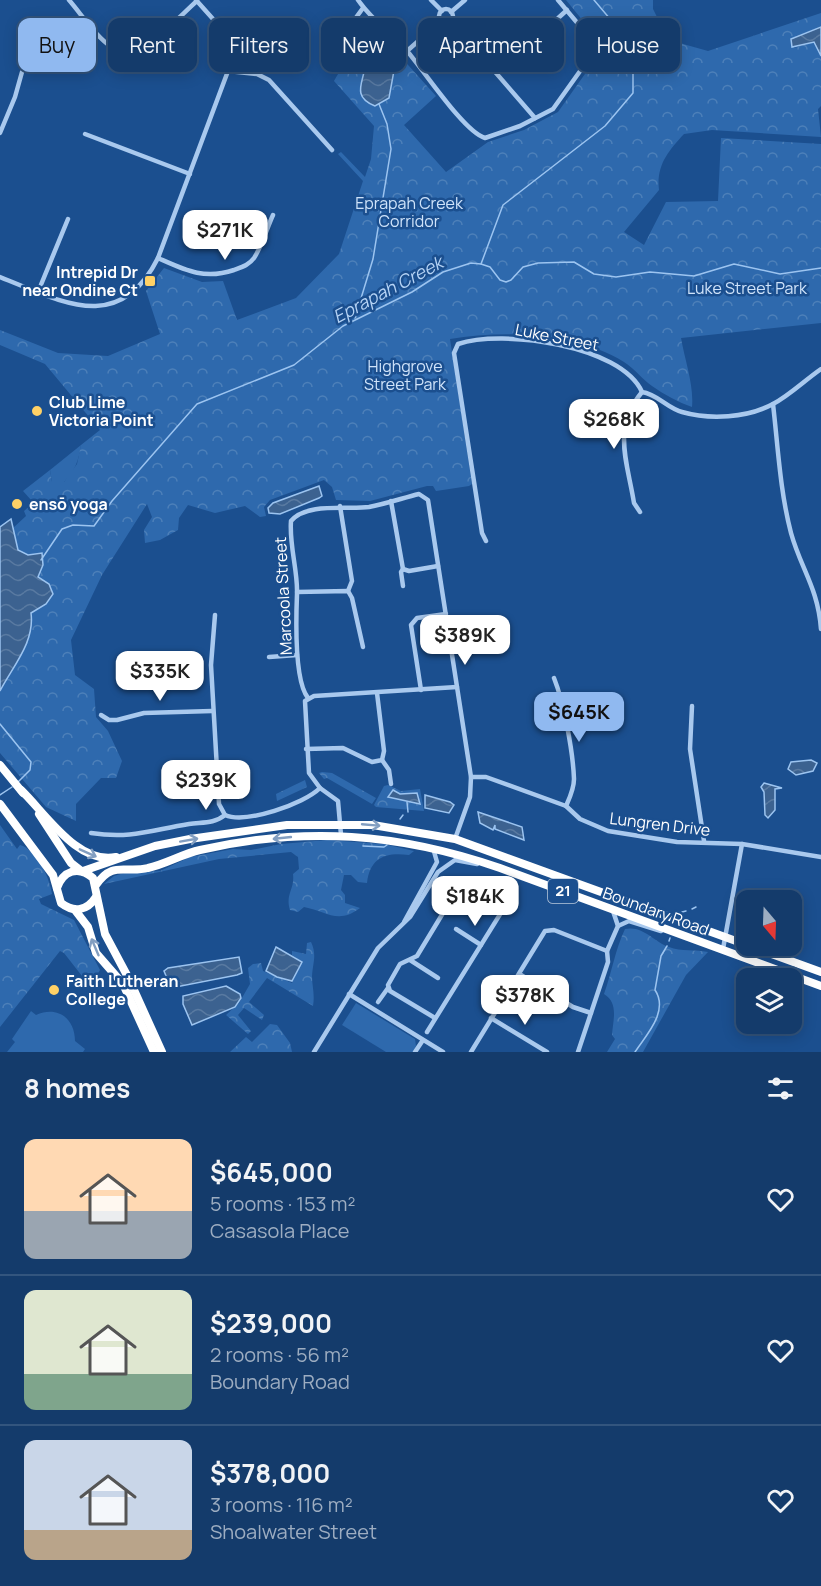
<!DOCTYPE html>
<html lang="en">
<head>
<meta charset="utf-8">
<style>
  body { margin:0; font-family:Manrope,sans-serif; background:#214673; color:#f1f3f6; height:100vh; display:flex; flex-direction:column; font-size:22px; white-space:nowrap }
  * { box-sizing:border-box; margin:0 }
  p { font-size:20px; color:#9dadc1 }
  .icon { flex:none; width:33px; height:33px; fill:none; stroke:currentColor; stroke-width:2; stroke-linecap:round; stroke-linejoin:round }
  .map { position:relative; height:1052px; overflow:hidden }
  .drawer { display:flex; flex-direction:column; background:#143b6b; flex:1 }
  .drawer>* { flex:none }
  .guide { position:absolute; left:18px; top:18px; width:786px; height:54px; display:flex; gap:12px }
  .needle { width:39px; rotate:161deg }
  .controls { position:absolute; left:736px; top:890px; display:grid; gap:12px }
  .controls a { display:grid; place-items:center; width:66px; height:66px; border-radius:12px; background:#143b6b; box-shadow:0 3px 15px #0003,0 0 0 2px #33557e; font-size:30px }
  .price { position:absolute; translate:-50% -51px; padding:0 14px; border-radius:12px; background:#fff; color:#222; font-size:20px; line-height:39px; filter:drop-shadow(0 2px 3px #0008) }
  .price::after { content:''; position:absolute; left:50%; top:36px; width:18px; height:14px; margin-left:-9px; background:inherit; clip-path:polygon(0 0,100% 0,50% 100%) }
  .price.selected { background:#90b9f0; color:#111 }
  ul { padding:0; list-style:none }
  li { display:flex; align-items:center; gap:18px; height:150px; padding:0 24px }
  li+li { border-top:2px solid #33557e }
  li span { display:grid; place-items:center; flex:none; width:168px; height:120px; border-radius:12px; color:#555 }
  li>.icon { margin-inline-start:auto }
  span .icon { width:72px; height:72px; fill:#fffc; stroke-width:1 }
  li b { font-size:26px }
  h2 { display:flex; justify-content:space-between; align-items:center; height:72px; padding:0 24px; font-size:26px }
  .chip { padding:0 21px; border-radius:12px; background:#143b6b; box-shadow:0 3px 15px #0003,0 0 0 2px #33557e; font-size:21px; line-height:54px }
  .chip.selected { background:#90b9f0; color:#111 }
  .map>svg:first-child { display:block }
</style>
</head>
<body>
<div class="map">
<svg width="821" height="1052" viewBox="0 0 821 1052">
  <defs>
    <pattern id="forest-crowns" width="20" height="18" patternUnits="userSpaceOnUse" patternTransform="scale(1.5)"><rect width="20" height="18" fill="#2e69ad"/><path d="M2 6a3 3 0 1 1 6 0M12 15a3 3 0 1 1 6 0" fill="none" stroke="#4d80b9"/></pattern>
    <pattern id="water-waves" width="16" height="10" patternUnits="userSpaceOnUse" patternTransform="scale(1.5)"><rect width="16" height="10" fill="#3c6290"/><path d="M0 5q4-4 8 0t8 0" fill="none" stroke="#597aa1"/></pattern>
  </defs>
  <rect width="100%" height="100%" fill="#1b4f8f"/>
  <g fill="#2e69ad">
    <path d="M81 445C79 459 75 472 64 482H52L50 470Z"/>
    <path d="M356 1003 415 1039 416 1046 413 1052H386L342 1025Z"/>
    <path d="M31 1011 36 1015C58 1005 75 1019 75 1041L85 1049 83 1052H7L15 1042 12 1039Z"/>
  </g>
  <g fill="url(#forest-crowns)">
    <path d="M566 0H653V9L664 31 683 44 708 51 821 13V27L796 36 794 48 814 42 821 56V106L818 109 821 137 712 130 684 134C668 151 656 166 659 190L624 232 644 245 666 202 718 201 721 138 821 144V323L681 338C685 361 694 385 692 407 678 402 665 395 652 386 642 379 635 369 624 362 576 332 504 330 450 339L472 484 469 486 436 491 433 486H427L370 501 336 500 332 487 324 480 270 500 264 507 266 516 260 517 245 506 215 513 188 505 179 518 178 530 160 540 145 543 144 530 152 517 147 504 102 575 71 640 75 675 94 689 96 717 108 731 122 761 116 778H101L76 804V821L46 807 0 753C0 736 0 706 0 691 9 662 36 647 31 613L46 604 28 555 17 550 12 529 26 516 24 511 31 505 32 501 23 491 50 470 52 482H64L77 464 81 445 100 430 45 364 0 345V330L58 353 108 356 160 334 146 291 164 268 202 282 223 281 237 320 296 298 339 254 363 181 338 154 341 152 365 177 371 159 374 126 334 81C344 64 354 52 349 33L358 18 364 16 436 96 404 125 446 172 488 142 524 130 558 112 597 57 601 43Z"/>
    <path d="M322 772 332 773 376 798 372 804 327 778 324 779 319 773Z"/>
    <path d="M305 780 307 787 277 801 276 794Z"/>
    <path d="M388 785 401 791 420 789 424 811 376 807 374 805 384 786Z"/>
    <path d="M0 825 17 849 20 845C36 849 50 878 52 894L39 899 41 904 74 920 100 970 97 975 82 976 64 953 60 951 0 1027Z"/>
    <path d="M327 840 384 844 414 851 409 855C386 852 370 857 367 883L358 882 351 875H344L341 890 345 895V903L360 908C338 925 326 911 304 907L298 912 290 910C285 894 295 889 293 874L299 869 298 857 291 852 219 859 104 884 114 876 124 873 160 871 190 857 233 849 251 850 281 844Z"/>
    <path d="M625 929C643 925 654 942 669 947 681 952 695 949 708 952L686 975 643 1052H607L615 1039 612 1035C613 1020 619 1003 604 994 612 972 615 950 625 929Z"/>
    <path d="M311 942C317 955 313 962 312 976 312 986 315 994 313 1006L267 978 249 1002 264 1015 262 1020 244 1008 238 1015 251 1031 248 1034 226 1015 239 1003 250 984 248 968 253 964 261 963 263 971 292 983 302 962 292 955V951L306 954 307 943Z"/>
    <path d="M270 1024 277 1025 290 1043 292 1052H230L246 1037 252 1042Z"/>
  </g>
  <g fill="url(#water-waves)" stroke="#9cc4f0" stroke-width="1.5">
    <path d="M821 27V56L814 42 792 47 791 39Z"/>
    <path d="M366 36C380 38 390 52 395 65L389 98 375 106C349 96 366 79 365 63 364 57 360 49 359 43Z"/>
    <path d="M319 486 322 496 319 498 280 514 269 513 268 508 273 503Z"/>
    <path d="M11 519 18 550 28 555 42 553 43 565 38 577 49 584 53 594 46 604 31 613C35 642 13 666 0 691V527Z"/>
    <path d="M811 760 817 763 813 771 796 775 788 769 791 762Z"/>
    <path d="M764 783 782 788 775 789V810L768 818 765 815 764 792 761 787Z"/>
    <path d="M393 790 400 794 417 793 420 804 388 797Z"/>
    <path d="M425 795 450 802 454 805 449 813 425 808Z"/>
    <path d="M478 812 522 827 524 840 495 829V825L493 830 480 823Z"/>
    <path d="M276 947 302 962 292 981 277 977 266 971Z"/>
    <path d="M239 957 242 973 237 975 171 988 164 971 168 968Z"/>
    <path d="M226 986 240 994 241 998 235 1007 192 1025 183 1004V996Z"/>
  </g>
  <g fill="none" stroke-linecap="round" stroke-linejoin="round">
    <g stroke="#9cc4f0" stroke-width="1.5">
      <path d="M481 264 503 205 605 126 633 93V60L616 26 594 0"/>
      <path d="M355 318 373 259 391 149 387 124 379 104"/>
      <path d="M41 560 62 529 73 525 94 526 112 501 197 404 294 365 343 326 412 292 443 272 471 263 481 264 490 267 500 280 506 282 511 280 523 267 538 263 574 262 594 274 616 277 650 272 694 276 734 264 780 274 821 268"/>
      <path d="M0 724 31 762 30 770 18 782"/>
      <path d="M0 795 12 787"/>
      <path d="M407 802 408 812"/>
      <path d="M400 819 403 815"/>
      <path d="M363 846 384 847 387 845"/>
      <path d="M692 909 696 907"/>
      <path d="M682 912 686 911"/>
      <path d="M669 941 670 938"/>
      <path d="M635 1052C647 1034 669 1011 655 990L661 956 667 946"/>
    </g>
    <g stroke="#a9c9ee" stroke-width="4.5">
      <path d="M69 0C82 15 96 37 113 48 138 65 179 16 197 1"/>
      <path d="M358 0C372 20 390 33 407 51 423 69 464 132 485 138L520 126 553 109 593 53 590 38 558 0"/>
      <path d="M431 0 442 11"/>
      <circle cx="446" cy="16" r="7"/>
      <path d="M451 12 465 0"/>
      <path d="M451 21 535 118"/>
      <path d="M518 26 532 42"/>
      <path d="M346 42 344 34 363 8"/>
      <path d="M407 51 441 21"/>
      <path d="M522 51 567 10"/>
      <path d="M228 71 257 74 269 80 332 150"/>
      <path d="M0 133 15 97 22 72"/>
      <path d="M85 134 190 174"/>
      <path d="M158 258C185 270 204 280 234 270 242 267 249 265 254 258 262 246 267 228 273 215"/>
      <path d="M0 277C61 301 119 336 158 258L228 71 222 37 213 19 196 0"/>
      <path d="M38 292 68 219"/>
      <path d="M773 404C778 447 780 491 791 533 801 569 818 588 821 629"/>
      <path d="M391 501 403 569 409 571 438 566"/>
      <path d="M340 506 352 581 348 591"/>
      <path d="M640 512 634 503C627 460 612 429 642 392"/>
      <path d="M486 541 482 533 454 353 458 344C502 329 621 345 642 392 657 394 667 408 682 412 710 420 747 418 773 404 790 395 805 380 821 369"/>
      <path d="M403 569 401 572 403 586"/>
      <path d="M297 592 348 591 352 598 363 647"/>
      <path d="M215 615 211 665 219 804 225 815"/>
      <path d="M269 657 297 655"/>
      <path d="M554 678C564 703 573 752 574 779 574 789 570 797 566 806"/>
      <path d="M421 690 411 625 417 618 446 614"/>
      <path d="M308 698C294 680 296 619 297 594 298 571 289 545 291 521 307 502 348 510 369 507 385 504 403 498 419 494L428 500 471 777 470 797 455 839"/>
      <path d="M692 706 690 749 704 841"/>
      <path d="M101 715 109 720H117L144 713 212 711"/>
      <path d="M306 749 343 748 372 762 382 760 384 751 377 693"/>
      <path d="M382 760 389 770 391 784"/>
      <path d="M471 777H486L566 806 580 819 608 831 677 842 742 844 821 857"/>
      <path d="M91 833C132 839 151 830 189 824 202 822 214 824 225 815 246 824 304 804 320 788"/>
      <path d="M341 835 338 801 320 788 309 773 305 701 314 696 457 687"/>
      <path d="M457 892 500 913"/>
      <path d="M404 922 437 862 433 848"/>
      <path d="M618 926 629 921 661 931"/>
      <path d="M456 929 481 945"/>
      <path d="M723 949 742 844"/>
      <path d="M410 960 438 978"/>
      <path d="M521 975 573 1007 591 1013"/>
      <path d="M349 994 443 1052"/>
      <path d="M378 1002 388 988"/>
      <path d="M435 1018 390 991 388 985 400 964 417 956 463 880"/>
      <path d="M491 1018 547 1052"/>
      <path d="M427 1032 512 895"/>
      <path d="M314 1052 378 948 410 917 438 872 455 860 477 864"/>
      <path d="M415 1052 423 1040"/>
      <path d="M471 1052 545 931 554 930 607 951"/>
      <path d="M578 1052 608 962 607 951 618 926 613 911"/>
    </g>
    <g stroke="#fff" stroke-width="8">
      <path d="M0 765 23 793"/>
      <path d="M21 790C46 814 78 865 116 857"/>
      <path d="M0 804 53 875 61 903C74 913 87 911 96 897"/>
      <path d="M39 814 71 863 80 870"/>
      <path d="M83 871 155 846 190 839 287 825H373L455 839 747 945"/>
      <path d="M96 885C113 860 125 874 148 868 166 864 182 854 200 850 305 826 399 833 500 868L821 986"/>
      <path d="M57 888C63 871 78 865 93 878L105 934 129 979 162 1052"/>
      <path d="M75 910 88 927 96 953 123 984 154 1052"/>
      <path d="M747 945 821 972"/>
    </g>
  </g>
  <defs><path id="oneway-shaft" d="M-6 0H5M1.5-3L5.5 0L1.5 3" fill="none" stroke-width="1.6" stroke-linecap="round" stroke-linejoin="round" transform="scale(1.5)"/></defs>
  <g stroke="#829ec1">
    <use href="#oneway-shaft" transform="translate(371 825) rotate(5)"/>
    <use href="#oneway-shaft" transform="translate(282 838) rotate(174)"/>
    <use href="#oneway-shaft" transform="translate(189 840) rotate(-10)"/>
    <use href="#oneway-shaft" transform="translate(88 853) rotate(24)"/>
    <use href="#oneway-shaft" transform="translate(95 947) rotate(-113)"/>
  </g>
  <g fill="#ffd166" stroke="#1b4f8f" stroke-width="2">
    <rect x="144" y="275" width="12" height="12" rx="3"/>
    <circle cx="37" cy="411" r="6"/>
    <circle cx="17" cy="504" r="6"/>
    <circle cx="54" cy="990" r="6"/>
  </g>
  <g text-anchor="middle" stroke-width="5" stroke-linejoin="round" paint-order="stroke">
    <rect fill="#1b4f8f" stroke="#bbcadd" stroke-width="1.5" x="548" y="879" width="30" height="24" rx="4.5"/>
    <g font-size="15" font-weight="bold" fill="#fff">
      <text x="563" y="896">21</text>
    </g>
    <g font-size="16" fill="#cfe3fa" stroke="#1b4f8f">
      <text x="409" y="209">Eprapah Creek<tspan x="409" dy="18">Corridor</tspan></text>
      <text x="747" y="294">Luke Street Park</text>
      <text x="405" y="372">Highgrove<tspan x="405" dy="18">Street Park</tspan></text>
    </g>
    <g font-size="16" font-weight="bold" fill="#fff" stroke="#1b4f8f" text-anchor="start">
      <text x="138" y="278" text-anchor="end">Intrepid Dr<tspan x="138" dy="18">near Ondine Ct</tspan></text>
      <text x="49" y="408">Club Lime<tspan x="49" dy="18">Victoria Point</tspan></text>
      <text x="29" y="510">ensō yoga</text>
      <text x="66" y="987">Faith Lutheran<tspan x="66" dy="18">College</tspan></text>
    </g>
    <g font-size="16" fill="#fff" stroke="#1b4f8f">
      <text transform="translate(557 337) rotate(11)" y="6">Luke Street</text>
      <text transform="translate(283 596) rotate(-93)" y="6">Marcoola Street</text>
      <text transform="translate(660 824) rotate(7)" y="6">Lungren Drive</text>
      <text transform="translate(656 911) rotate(20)" y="6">Boundary Road</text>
    </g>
    <g font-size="18" font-style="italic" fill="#b5d3f5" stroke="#1b4f8f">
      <text transform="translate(388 290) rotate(-28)" y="6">Eprapah Creek</text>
    </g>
  </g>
</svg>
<div class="controls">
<a><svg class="needle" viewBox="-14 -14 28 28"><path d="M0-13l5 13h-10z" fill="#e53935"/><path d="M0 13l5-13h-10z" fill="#9dadc1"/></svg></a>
<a><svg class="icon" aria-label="layers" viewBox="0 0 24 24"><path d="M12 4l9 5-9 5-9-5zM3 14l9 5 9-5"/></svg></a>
</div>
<b class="price" style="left:225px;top:261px">$271K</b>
<b class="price" style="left:614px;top:450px">$268K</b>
<b class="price" style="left:465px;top:666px">$389K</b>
<b class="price" style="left:160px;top:702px">$335K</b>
<b class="price selected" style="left:579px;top:743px">$645K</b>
<b class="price" style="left:206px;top:811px">$239K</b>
<b class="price" style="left:475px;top:927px">$184K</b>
<b class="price" style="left:525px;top:1026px">$378K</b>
<div class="guide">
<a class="chip selected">Buy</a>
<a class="chip">Rent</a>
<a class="chip">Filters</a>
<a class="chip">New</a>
<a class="chip">Apartment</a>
<a class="chip">House</a>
</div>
</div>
<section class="drawer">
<h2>8 homes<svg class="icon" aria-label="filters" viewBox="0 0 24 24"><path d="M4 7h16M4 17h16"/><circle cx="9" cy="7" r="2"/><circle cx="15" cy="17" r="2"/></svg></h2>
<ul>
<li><span style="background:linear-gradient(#ffd9b3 60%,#9aa5b1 0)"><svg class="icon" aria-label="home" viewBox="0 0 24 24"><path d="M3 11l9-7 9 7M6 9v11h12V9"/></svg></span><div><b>$645,000</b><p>5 rooms · 153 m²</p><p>Casasola Place</p></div><svg class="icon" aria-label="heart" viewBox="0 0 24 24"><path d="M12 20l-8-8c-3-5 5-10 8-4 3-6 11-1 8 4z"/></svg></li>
<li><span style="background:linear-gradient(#dfe7d0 70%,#7fa58c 0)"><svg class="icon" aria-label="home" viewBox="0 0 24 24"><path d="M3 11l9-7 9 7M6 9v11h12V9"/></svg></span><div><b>$239,000</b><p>2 rooms · 56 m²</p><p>Boundary Road</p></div><svg class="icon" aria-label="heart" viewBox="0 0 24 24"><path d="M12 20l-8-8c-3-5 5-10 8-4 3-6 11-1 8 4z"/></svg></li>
<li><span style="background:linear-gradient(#c9d6e8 75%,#b9a48a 0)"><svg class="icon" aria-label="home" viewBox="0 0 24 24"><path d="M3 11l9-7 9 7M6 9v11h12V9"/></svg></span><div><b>$378,000</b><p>3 rooms · 116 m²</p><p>Shoalwater Street</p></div><svg class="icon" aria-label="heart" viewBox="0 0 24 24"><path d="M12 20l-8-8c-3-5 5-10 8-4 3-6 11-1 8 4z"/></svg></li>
</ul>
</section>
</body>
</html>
